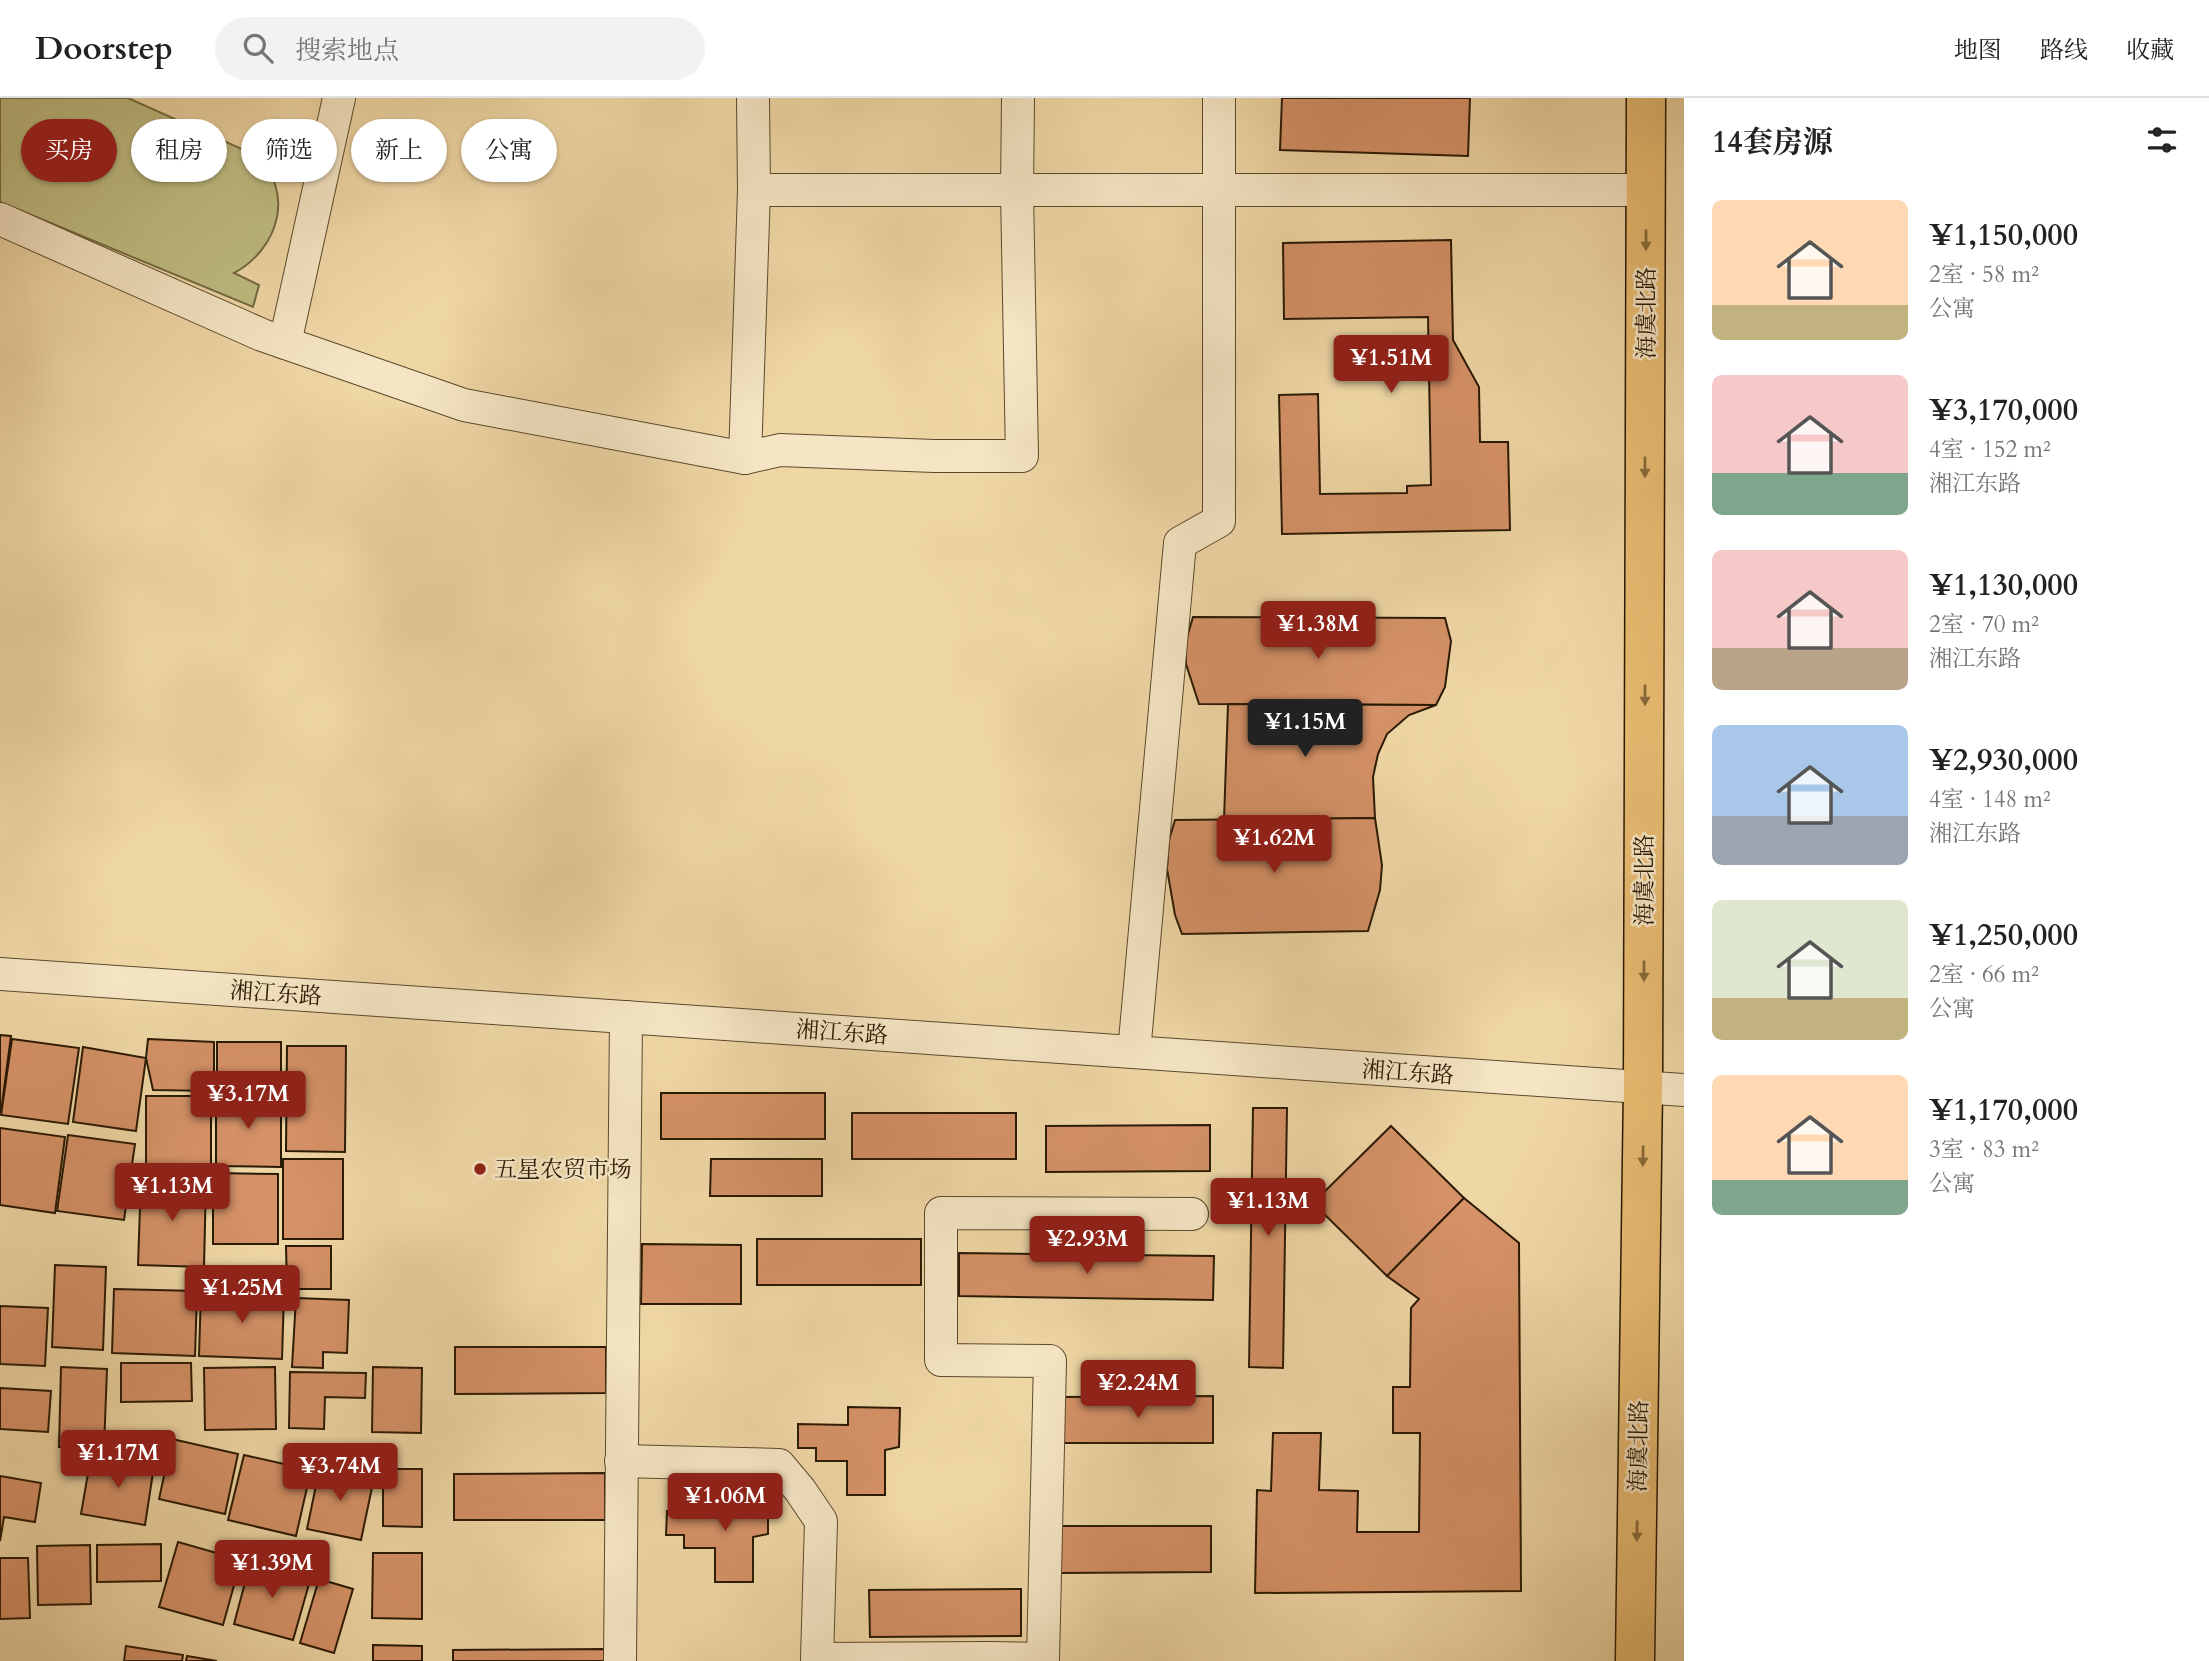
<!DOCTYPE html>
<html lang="zh">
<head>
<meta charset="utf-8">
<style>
  body { margin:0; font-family:Cardo,"Noto Serif SC",serif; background:#f2f2f2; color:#222; height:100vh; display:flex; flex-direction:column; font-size:26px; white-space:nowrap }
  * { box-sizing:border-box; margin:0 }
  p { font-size:23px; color:#767676 }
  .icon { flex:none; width:38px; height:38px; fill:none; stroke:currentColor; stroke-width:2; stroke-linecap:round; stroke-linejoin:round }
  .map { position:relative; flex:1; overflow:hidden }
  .details { display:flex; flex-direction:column; background:#fff; width:525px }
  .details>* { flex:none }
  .top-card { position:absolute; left:21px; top:21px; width:665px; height:63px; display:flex; gap:14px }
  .price { position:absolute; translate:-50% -60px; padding:0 16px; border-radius:7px; background:#8f2418; color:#fff; font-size:23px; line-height:46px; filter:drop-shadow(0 2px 4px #0008) }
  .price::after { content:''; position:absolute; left:50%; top:42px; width:21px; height:16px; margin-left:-10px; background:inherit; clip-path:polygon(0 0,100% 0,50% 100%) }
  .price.active { background:#222; color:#fff }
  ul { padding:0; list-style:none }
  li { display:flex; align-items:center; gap:21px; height:175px; padding:0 28px }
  li span { display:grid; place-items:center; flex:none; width:196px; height:140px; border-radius:10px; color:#555 }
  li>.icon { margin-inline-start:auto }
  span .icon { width:84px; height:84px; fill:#fffc; stroke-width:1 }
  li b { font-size:30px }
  h2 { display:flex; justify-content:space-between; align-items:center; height:84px; padding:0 28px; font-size:30px }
  .tag { padding:0 24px; border-radius:32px; background:#fff; box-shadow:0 2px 5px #0004; font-size:24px; line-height:63px }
  .tag.active { background:#8f2418; color:#fff }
  header { display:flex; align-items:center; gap:42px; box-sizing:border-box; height:98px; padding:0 35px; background:#fff; border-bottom:2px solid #e0e0e0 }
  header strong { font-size:33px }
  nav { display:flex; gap:38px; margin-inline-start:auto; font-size:24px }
  .search { width:490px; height:63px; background:#f2f2f2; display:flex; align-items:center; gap:18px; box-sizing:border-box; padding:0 24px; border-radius:38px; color:#767676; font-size:26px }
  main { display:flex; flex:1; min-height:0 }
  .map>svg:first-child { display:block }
</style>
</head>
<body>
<header>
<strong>Doorstep</strong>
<div class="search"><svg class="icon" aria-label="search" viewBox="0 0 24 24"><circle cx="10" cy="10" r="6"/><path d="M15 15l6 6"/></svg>搜索地点</div>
<nav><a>地图</a><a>路线</a><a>收藏</a></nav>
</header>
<main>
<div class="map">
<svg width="1684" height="1563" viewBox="0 0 1684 1563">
  <rect width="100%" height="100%" fill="#efd7a5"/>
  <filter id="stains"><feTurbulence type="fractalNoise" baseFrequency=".00286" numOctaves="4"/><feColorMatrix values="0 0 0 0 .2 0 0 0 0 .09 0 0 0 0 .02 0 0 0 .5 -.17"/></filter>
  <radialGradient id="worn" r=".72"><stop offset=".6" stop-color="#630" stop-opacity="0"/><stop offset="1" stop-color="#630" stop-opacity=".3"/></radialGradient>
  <path fill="#bfbd82" stroke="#746c42" stroke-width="2" d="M0 0H128L253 56C297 91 279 151 234 175L259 187 253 209 0 104Z"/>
  <g fill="#d59167" stroke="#2a1a03" stroke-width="2">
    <path d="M1282 0H1470L1468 58 1280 52Z"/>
    <path d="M1451 142 1453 242 1479 289 1480 344H1508L1510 432 1282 436 1279 297 1318 296 1320 396 1407 395V388L1431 387 1428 219 1284 221 1283 145Z"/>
    <path d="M1193 519 1445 520 1451 543 1445 589 1436 607 1199 606 1186 566V543Z"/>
    <path d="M1228 606 1436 607 1409 617 1387 636 1378 656 1373 679 1375 720 1224 722Z"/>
    <path d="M1375 720 1382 767 1380 792 1368 833 1182 836 1175 817 1167 771 1169 742 1175 722Z"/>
    <path d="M0 937 11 938 1 1014H0Z"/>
    <path d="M12 941 79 950 68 1026 1 1017Z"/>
    <path d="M148 941 214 944V993L153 992 146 960Z"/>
    <rect x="217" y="944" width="64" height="49"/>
    <path d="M287 948H346L345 1054 286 1053Z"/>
    <path d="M83 949 146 960 136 1033 73 1024Z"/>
    <rect x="661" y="995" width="164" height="46"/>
    <path d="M216 997 281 998V1069L216 1068Z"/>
    <path d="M146 998H211V1069L146 1068Z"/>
    <path d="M1253 1010H1287L1283 1270 1249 1269Z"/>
    <rect x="852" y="1015" width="164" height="46"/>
    <path d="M1210 1027V1073L1046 1074V1028Z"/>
    <path d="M1391 1028 1464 1100 1387 1178 1313 1105Z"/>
    <path d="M0 1030 65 1039 55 1115 0 1107Z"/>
    <path d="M68 1037 135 1046 124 1122 57 1113Z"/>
    <rect x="283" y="1061" width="60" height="80"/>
    <path d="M711 1061H822V1098H710Z"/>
    <path d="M213 1075 278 1076V1146H213Z"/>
    <path d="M141 1080 206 1082 204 1169 138 1167Z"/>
    <path d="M1464 1100 1519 1145 1521 1493 1255 1495 1257 1392 1271 1393 1273 1335H1321L1319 1392 1358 1393 1357 1434H1419L1420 1335H1393V1289H1410L1411 1210 1419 1201 1387 1178Z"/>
    <rect x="757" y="1141" width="164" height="46"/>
    <path d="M642 1146 741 1147V1206H641Z"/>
    <path d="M286 1148H331V1191H287Z"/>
    <path d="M959 1155 1214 1158 1213 1202 959 1198Z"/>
    <path d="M55 1167 106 1169 103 1252 52 1249Z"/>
    <path d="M114 1191 197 1193 195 1258 112 1255Z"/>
    <path d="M201 1194 284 1196 282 1261 199 1258Z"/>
    <path d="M296 1200 349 1202 347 1255 323 1254V1270L292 1269Z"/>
    <path d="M0 1208 48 1210 45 1268 0 1266Z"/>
    <path d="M455 1249H606V1295L455 1296Z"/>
    <path d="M121 1265H191L192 1303 121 1304Z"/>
    <path d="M61 1269 107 1271 104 1350 59 1349Z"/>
    <path d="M275 1269 276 1331 205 1332 204 1270Z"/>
    <path d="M373 1269 422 1270 421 1335 372 1334Z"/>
    <path d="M290 1274 366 1275 365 1300 325 1299 324 1331 289 1330Z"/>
    <path d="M0 1290 51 1293 48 1334 0 1331Z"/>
    <path d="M1213 1298V1345H1062V1299Z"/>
    <path d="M848 1309 900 1310 899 1349 885 1352V1397H847V1363H816V1350H798V1326L848 1327Z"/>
    <path d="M172 1341 238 1356 225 1416 159 1401Z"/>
    <path d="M244 1357 311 1372 296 1438 228 1422Z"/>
    <path d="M91 1358 154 1368 145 1427 81 1416Z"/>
    <path d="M320 1368 374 1380 361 1442 307 1431Z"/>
    <path d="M383 1371H422V1429L383 1428Z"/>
    <path d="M605 1375V1422H454V1376Z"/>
    <path d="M0 1378 41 1385 35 1424 4 1419 0 1443Z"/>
    <path d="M716 1396 768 1397V1436L753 1439V1484H715V1450H684V1437H666L667 1413 716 1414Z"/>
    <path d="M1060 1428H1211V1474L1060 1475Z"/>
    <path d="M178 1444 241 1462 223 1527 159 1509Z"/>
    <path d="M161 1446V1483L97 1484V1447Z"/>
    <path d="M90 1447 91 1506 38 1507 37 1448Z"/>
    <path d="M373 1455H422V1521L372 1520Z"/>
    <path d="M0 1460H28L30 1520 0 1521Z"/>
    <path d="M251 1462 311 1479 293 1542 234 1526Z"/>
    <path d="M319 1481 353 1491 334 1555 300 1545Z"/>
    <path d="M1021 1491V1538L870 1539 869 1492Z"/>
    <path d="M373 1547 422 1548V1563H373Z"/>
    <path d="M126 1548 183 1557 182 1563H124Z"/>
    <path d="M604 1551V1563H453V1552Z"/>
    <path d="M187 1558 217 1563H186Z"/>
  </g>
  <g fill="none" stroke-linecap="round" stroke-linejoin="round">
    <defs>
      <g id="minor">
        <path d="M754 92H1646"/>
        <path d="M0 121 262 237 464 307 745 360 780 352 934 358H1022L1017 94 1018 0"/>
        <path d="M285 245 339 0"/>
        <path d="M745 360 754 92 753 0"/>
        <path d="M0 876 1684 992"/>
        <path d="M1134 954 1180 445 1219 423V0"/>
        <path d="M621 1363 779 1367 800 1392 821 1423 817 1561 991 1560 989 1563"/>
        <path d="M991 1560 1043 1561 1050 1263 941 1262V1115L1192 1116"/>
        <path d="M620 1563 626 919"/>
      </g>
      <path id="major" d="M1635 1563 1643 990 1646 0"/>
    </defs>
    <use href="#minor" stroke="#5b492c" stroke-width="34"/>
    <use href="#major" stroke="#2a1a03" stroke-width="41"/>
    <use href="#minor" stroke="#f5e5c4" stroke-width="32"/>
    <use href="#major" stroke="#e8bc72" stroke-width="38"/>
  </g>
  <defs><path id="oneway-solid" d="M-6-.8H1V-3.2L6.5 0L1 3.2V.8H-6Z" transform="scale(1.75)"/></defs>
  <g fill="#896b3a">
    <use href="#oneway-solid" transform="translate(1646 142) rotate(90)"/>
    <use href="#oneway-solid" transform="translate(1645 369) rotate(90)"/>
    <use href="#oneway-solid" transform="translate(1645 597) rotate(90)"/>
    <use href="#oneway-solid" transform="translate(1644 873) rotate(90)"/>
    <use href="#oneway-solid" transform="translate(1643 1058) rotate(91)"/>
    <use href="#oneway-solid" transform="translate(1637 1433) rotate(91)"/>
  </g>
  <circle fill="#8f2418" stroke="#f5e5c4" stroke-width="2.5" cx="480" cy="1071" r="7"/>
  <g text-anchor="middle" stroke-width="5" stroke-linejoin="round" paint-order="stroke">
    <g font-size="23" fill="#2a1a03" stroke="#f5e5c4">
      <text transform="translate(1646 215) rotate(-90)" y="8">海虞北路</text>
      <text transform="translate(1644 782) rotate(-90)" y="8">海虞北路</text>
      <text transform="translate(276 895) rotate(4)" y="8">湘江东路</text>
      <text transform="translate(842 934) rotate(4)" y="8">湘江东路</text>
      <text transform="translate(1408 974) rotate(4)" y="8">湘江东路</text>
      <text transform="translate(1638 1348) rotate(-89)" y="8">海虞北路</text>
    </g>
    <g font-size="23" fill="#2a1a03" stroke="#f5e5c4" text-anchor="start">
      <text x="494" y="1079">五星农贸市场</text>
    </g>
  </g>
  <rect width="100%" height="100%" filter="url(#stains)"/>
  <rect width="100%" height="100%" fill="url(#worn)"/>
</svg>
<b class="price" style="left:1391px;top:297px">¥1.51M</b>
<b class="price" style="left:1318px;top:563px">¥1.38M</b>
<b class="price active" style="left:1305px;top:661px">¥1.15M</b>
<b class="price" style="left:1274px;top:777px">¥1.62M</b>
<b class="price" style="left:248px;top:1033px">¥3.17M</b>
<b class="price" style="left:172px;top:1125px">¥1.13M</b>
<b class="price" style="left:1268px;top:1140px">¥1.13M</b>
<b class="price" style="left:1087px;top:1178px">¥2.93M</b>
<b class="price" style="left:242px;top:1227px">¥1.25M</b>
<b class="price" style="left:1138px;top:1322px">¥2.24M</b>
<b class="price" style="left:118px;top:1392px">¥1.17M</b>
<b class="price" style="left:340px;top:1405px">¥3.74M</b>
<b class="price" style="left:725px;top:1435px">¥1.06M</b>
<b class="price" style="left:272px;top:1502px">¥1.39M</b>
<div class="top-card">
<a class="tag active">买房</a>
<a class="tag">租房</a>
<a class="tag">筛选</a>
<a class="tag">新上</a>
<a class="tag">公寓</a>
</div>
</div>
<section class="details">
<h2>14套房源<svg class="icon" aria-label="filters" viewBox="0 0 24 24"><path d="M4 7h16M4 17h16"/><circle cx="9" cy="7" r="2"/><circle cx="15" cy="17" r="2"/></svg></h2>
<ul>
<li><span style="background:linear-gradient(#ffd9b3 75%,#c2b280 0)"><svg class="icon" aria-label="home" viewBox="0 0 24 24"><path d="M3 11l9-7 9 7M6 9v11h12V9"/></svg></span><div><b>¥1,150,000</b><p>2室 · 58 m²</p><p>公寓</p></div></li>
<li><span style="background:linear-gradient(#f6c9c9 70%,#7fa58c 0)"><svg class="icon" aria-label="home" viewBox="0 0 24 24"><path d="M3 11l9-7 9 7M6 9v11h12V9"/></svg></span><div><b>¥3,170,000</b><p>4室 · 152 m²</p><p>湘江东路</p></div></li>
<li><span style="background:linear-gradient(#f6c9c9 70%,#b9a48a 0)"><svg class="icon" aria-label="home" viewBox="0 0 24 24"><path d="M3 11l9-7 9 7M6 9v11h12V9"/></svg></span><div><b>¥1,130,000</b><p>2室 · 70 m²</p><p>湘江东路</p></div></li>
<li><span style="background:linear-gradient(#a9c7e8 65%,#9aa5b1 0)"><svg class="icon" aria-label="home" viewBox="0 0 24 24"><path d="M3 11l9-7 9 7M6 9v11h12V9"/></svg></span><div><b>¥2,930,000</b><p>4室 · 148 m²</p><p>湘江东路</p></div></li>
<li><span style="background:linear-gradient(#dfe7d0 70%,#c2b280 0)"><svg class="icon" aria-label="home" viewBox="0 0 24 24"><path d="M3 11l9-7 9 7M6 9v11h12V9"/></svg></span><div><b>¥1,250,000</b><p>2室 · 66 m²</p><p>公寓</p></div></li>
<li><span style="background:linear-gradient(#ffd9b3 75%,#7fa58c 0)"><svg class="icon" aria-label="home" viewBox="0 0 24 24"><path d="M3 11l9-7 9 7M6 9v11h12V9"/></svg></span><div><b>¥1,170,000</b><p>3室 · 83 m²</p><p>公寓</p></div></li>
</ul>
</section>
</main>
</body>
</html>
